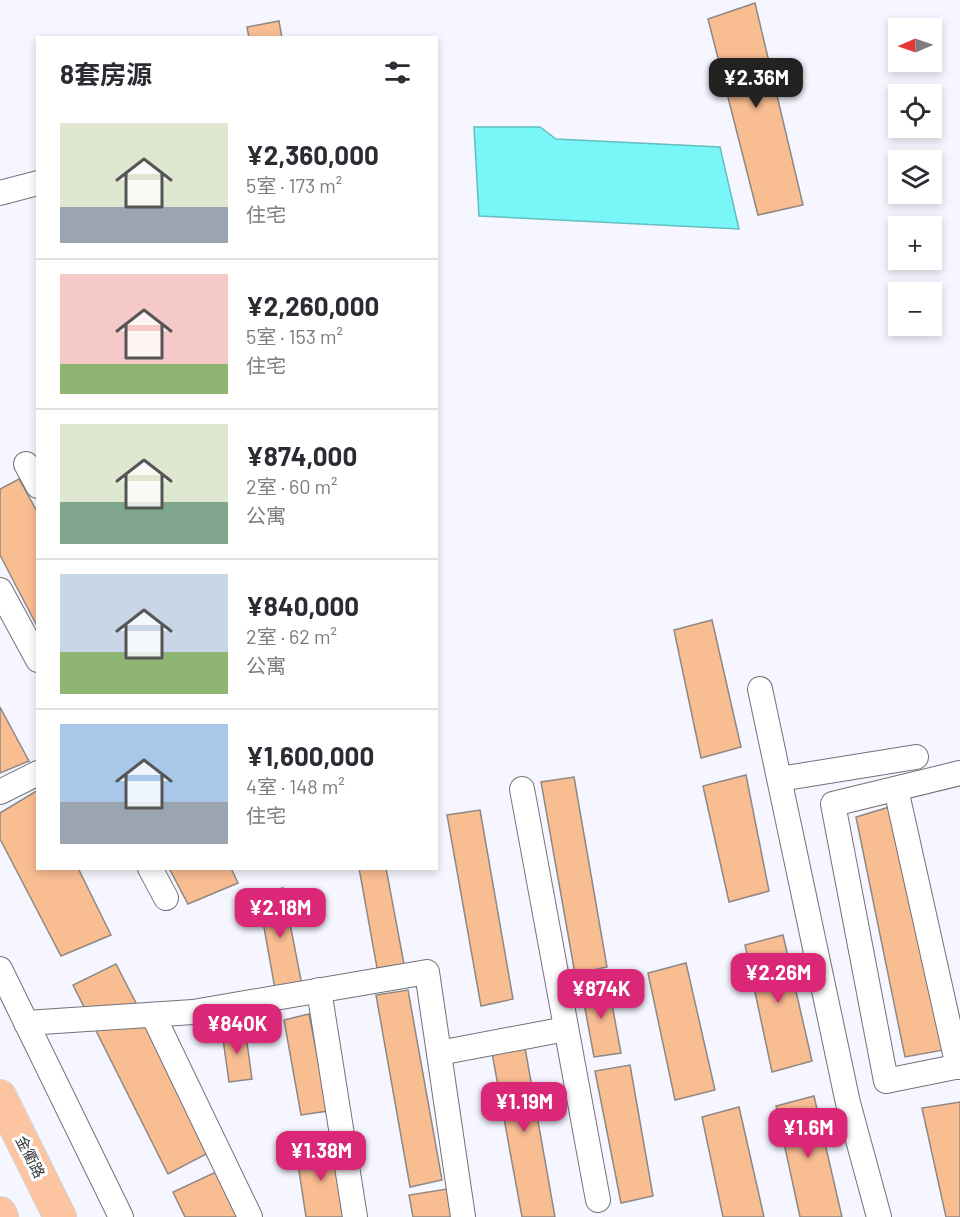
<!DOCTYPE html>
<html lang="zh">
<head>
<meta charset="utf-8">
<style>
  body { margin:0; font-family:Barlow,"Noto Sans SC",sans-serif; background:#f2f2f3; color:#2b2b33; height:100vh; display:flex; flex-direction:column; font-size:22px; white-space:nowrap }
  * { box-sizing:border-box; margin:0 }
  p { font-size:20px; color:#7c7c81 }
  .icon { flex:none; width:33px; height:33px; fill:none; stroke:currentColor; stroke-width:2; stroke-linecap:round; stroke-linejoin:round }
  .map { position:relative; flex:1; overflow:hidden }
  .panel { position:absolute; left:36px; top:36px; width:402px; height:834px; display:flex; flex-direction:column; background:#fff; border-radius:0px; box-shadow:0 3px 9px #0003 }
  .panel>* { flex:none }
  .needle { width:39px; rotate:268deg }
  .tools { position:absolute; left:888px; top:18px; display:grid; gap:12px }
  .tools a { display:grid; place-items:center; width:54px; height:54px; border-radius:0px; background:#fff; box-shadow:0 3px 9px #0003; font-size:30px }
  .price { position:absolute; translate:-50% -51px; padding:0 14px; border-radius:12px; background:#db2777; color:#fff; font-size:20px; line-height:39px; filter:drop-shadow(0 2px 3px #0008) }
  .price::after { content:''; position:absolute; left:50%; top:36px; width:18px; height:14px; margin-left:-9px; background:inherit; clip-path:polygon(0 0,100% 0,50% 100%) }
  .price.active { background:#222; color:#fff }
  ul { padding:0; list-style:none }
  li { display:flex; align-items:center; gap:18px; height:150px; padding:0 24px }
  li+li { border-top:2px solid #e1e1e2 }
  li span { display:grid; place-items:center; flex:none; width:168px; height:120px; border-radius:0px; color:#555 }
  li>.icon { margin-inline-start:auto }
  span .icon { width:72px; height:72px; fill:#fffc; stroke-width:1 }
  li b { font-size:26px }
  h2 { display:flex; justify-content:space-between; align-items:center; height:72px; padding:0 24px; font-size:26px }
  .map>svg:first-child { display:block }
</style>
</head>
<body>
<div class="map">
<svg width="960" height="1217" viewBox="0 0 960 1217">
  <rect width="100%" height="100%" fill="#f5f6ff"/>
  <path fill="#78f6f8" stroke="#64bdbf" stroke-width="1.5" d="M474 127H540L556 139 720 147 739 229 479 216Z"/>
  <g fill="#f9bd92" stroke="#8f8883" stroke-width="1.5">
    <path d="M755 3 803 205 758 215 708 19Z"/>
    <path d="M279 21 282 38H249L247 27Z"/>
    <path d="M19 479 38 513V628L0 555V489Z"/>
    <path d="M712 620 741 747 701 758 674 630Z"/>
    <path d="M0 707 29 761 0 773Z"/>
    <path d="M746 775 769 891 729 902 703 786Z"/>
    <path d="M574 777 607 967 575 974 541 782Z"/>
    <path d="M38 790V868H78L111 935 61 956 0 839V813Z"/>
    <path d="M896 805 949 1049 905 1057 856 817Z"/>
    <path d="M480 810 513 999 481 1006 447 815Z"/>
    <path d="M169 868H231L238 883 188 904Z"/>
    <path d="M359 868H386L404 964 377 968Z"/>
    <path d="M283 888 302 985 275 989 258 894Z"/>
    <path d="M783 935 812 1061 772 1072 745 945Z"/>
    <path d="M686 963 715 1090 675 1100 648 973Z"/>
    <path d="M116 964 212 1151 168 1174 73 985Z"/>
    <path d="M608 983 621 1053 594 1057 581 987Z"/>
    <path d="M408 990 442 1180 410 1187 376 995Z"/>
    <path d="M309 1014 328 1111 301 1115 284 1020Z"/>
    <path d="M245 1028 252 1079 229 1082 222 1032Z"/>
    <path d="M525 1048 555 1217H522L492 1053Z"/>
    <path d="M630 1065 653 1196 621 1203 595 1071Z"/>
    <path d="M814 1096 842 1217H800L776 1106Z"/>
    <path d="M960 1102V1217H946L922 1108Z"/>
    <path d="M739 1107 764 1217H723L702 1117Z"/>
    <path d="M334 1145 345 1217H306L296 1151Z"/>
    <path d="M216 1172 237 1217H185L173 1192Z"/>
    <path d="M447 1189 451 1217H413L409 1195Z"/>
  </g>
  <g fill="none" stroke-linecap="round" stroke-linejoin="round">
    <defs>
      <g id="minor">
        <path d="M0 193 38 183"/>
        <path d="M26 464 38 486"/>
        <path d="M0 590 38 660"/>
        <path d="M760 689 848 1103 879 1217"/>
        <path d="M960 773 833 804 886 1081 960 1066"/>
        <path d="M780 779 916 757"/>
        <path d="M522 789 598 1200"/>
        <path d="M896 789 958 1067"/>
        <path d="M0 792 38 773"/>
        <path d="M150 868 166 898"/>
        <path d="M0 969 121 1217"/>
        <path d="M319 990 355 1217"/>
        <path d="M153 1015 250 1217"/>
        <path d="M26 1023 193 1012 427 972 463 1217"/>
        <path d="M439 1053 566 1029"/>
      </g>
      <g id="major">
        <path d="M0 1096 60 1217"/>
        <path d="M0 1213 2 1217"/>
      </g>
    </defs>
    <use href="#minor" stroke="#71727a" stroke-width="26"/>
    <use href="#major" stroke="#d3d3d4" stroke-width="34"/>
    <use href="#minor" stroke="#fff" stroke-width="24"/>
    <use href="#major" stroke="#fdc4a2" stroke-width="32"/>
  </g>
  <g text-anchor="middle" stroke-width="6" stroke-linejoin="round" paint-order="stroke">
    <g font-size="15" fill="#37383b" stroke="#fff">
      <text transform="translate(30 1157) rotate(63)" y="5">金衢路</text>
    </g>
  </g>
</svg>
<div class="tools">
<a><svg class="needle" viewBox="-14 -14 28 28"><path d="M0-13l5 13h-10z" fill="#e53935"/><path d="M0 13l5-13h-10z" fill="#7c7c81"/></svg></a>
<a><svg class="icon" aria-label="locate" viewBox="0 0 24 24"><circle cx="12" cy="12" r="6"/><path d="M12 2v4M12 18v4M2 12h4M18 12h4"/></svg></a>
<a><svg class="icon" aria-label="layers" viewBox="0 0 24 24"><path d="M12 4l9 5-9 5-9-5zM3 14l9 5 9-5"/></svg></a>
<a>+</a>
<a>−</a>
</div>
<b class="price active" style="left:756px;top:109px">¥2.36M</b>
<b class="price" style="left:280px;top:939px">¥2.18M</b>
<b class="price" style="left:778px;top:1004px">¥2.26M</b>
<b class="price" style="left:601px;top:1020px">¥874K</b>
<b class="price" style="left:237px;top:1055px">¥840K</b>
<b class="price" style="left:524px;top:1133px">¥1.19M</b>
<b class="price" style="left:808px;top:1159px">¥1.6M</b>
<b class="price" style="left:321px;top:1182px">¥1.38M</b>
<section class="panel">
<h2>8套房源<svg class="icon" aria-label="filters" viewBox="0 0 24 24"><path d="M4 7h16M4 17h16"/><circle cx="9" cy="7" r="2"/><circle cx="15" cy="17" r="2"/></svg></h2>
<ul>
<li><span style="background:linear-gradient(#dfe7d0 70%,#9aa5b1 0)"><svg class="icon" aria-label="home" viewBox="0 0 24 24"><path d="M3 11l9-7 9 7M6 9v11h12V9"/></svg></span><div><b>¥2,360,000</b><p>5室 · 173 m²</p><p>住宅</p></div></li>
<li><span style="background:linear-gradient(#f6c9c9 75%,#8fb573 0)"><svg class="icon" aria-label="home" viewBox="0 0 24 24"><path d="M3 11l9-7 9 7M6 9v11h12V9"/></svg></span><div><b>¥2,260,000</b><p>5室 · 153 m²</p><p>住宅</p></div></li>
<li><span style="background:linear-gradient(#dfe7d0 65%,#7fa58c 0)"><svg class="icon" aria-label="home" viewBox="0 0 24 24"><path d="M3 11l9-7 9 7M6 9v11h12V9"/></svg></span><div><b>¥874,000</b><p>2室 · 60 m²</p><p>公寓</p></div></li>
<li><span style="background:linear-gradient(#c9d6e8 65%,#8fb573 0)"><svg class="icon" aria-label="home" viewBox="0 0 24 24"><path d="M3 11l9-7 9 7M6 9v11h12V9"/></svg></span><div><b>¥840,000</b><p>2室 · 62 m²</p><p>公寓</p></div></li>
<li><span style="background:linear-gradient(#a9c7e8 65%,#9aa5b1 0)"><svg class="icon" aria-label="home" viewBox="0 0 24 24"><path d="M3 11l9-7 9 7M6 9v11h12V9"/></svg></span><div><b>¥1,600,000</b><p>4室 · 148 m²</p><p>住宅</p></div></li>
</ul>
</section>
</div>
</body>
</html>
